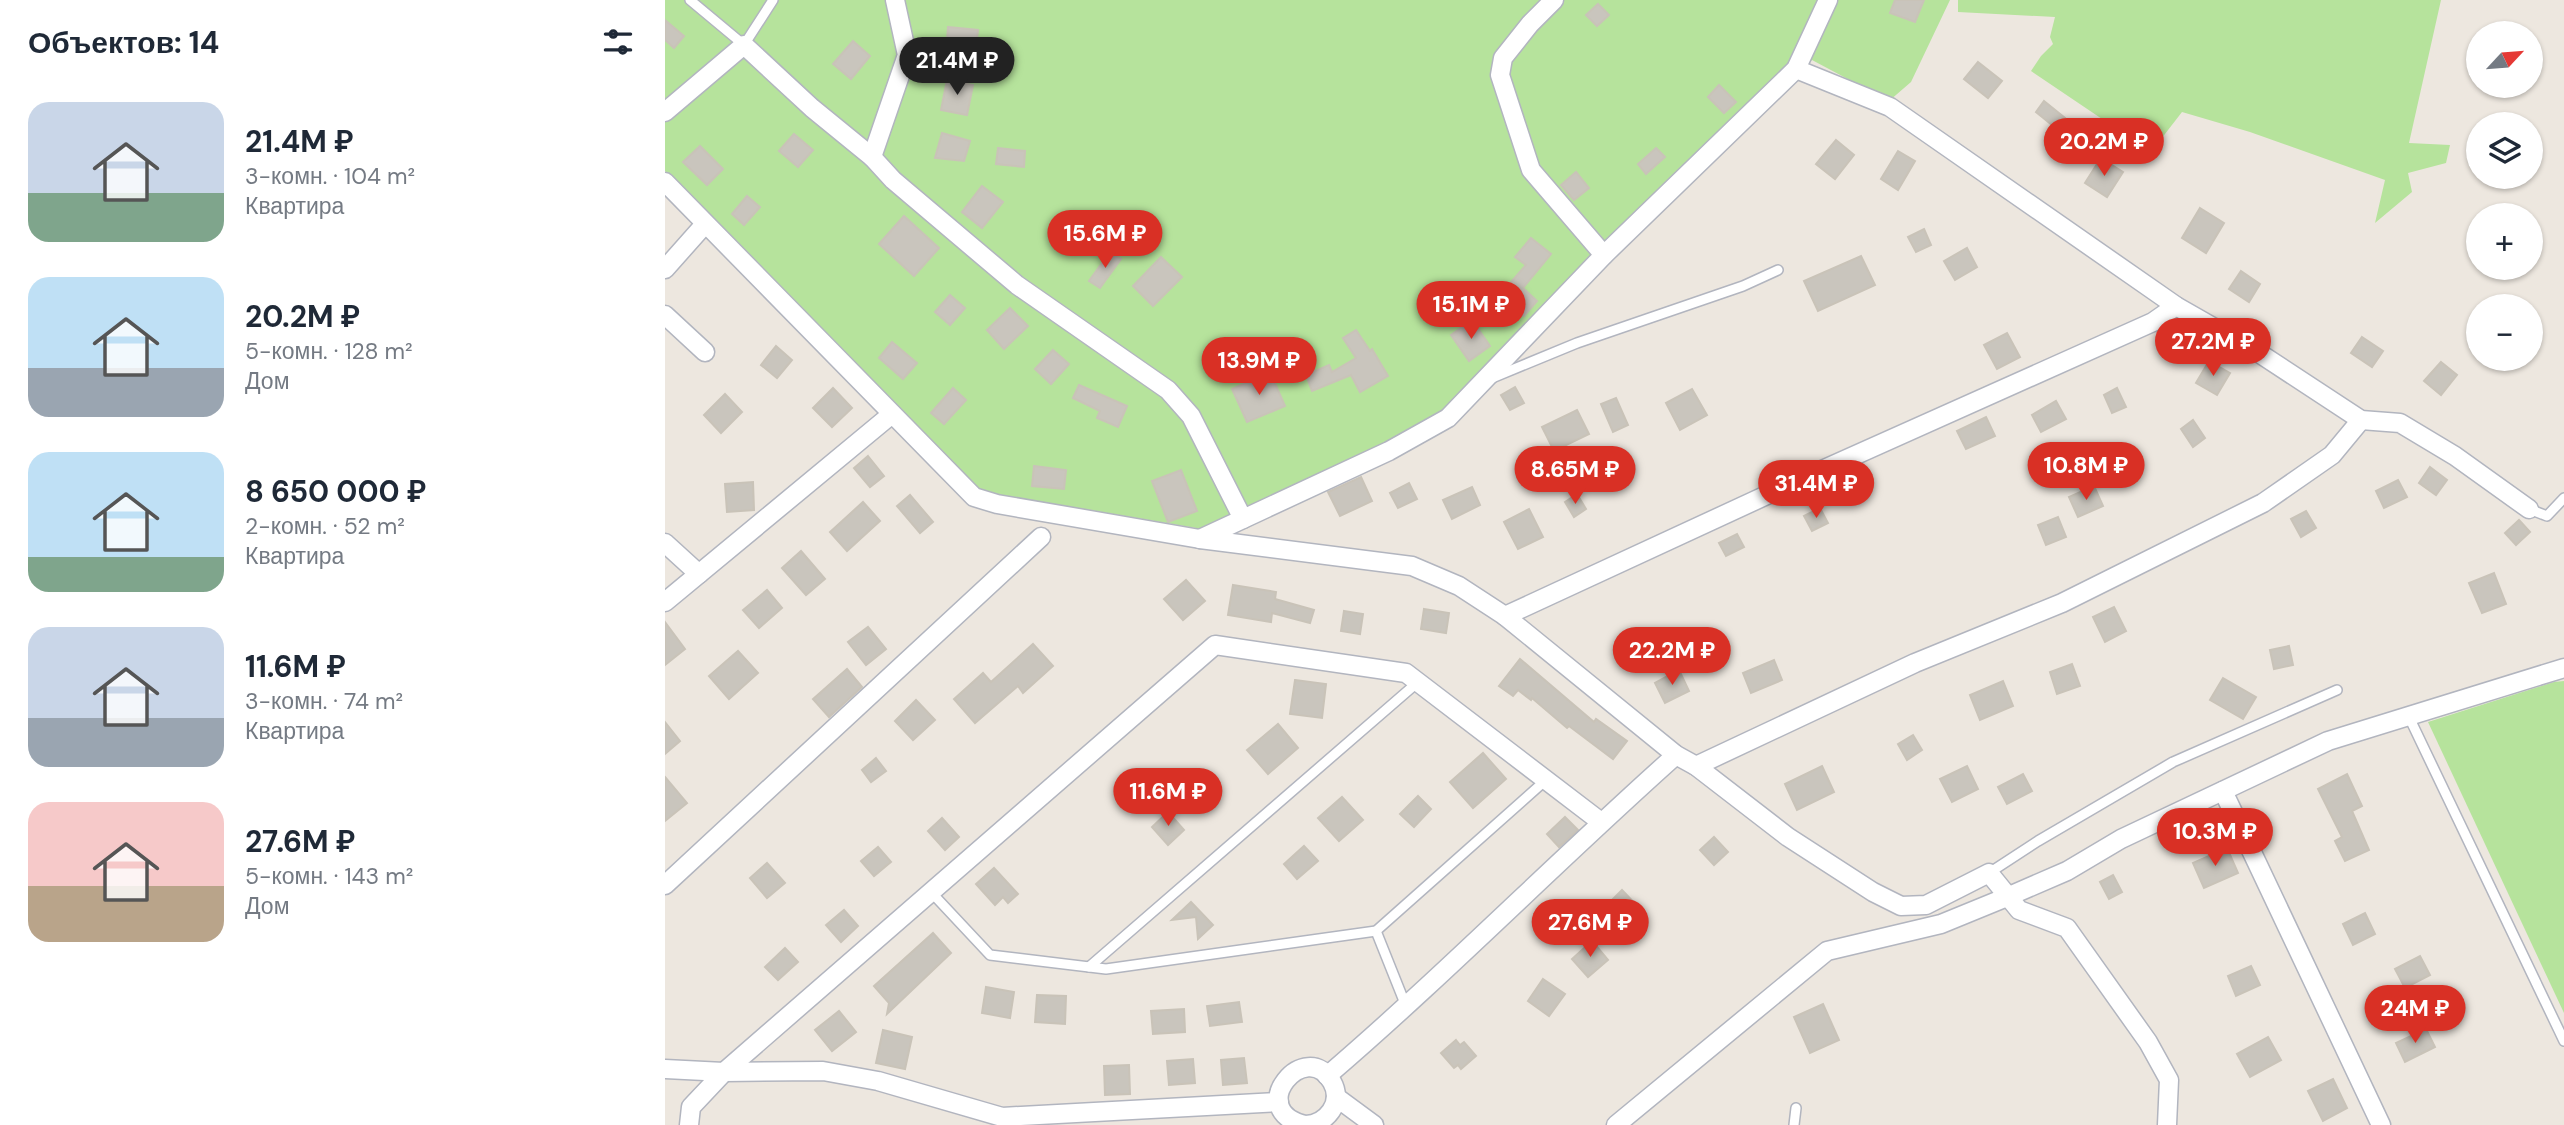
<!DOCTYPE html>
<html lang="ru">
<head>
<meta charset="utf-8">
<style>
  body { margin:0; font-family:"DM Sans",sans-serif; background:#f2f2f3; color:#1f2937; height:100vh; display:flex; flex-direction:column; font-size:26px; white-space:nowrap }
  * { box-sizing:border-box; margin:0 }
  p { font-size:23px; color:#747a83 }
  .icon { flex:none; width:38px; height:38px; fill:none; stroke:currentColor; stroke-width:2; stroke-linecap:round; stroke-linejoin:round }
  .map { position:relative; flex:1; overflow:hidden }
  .sheet { display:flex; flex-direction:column; background:#fff; width:665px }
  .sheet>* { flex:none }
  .needle { width:46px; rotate:64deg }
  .buttons { position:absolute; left:1801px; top:21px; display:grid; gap:14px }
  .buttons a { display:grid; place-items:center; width:77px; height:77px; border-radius:50%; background:#fff; box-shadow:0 2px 5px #0004; font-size:35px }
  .price { position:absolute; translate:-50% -60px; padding:0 16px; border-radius:24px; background:#d93025; color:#fff; font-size:23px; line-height:46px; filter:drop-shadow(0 2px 4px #0008) }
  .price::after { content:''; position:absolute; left:50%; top:42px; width:21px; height:16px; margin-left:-10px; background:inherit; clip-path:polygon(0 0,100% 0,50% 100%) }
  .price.active { background:#222; color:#fff }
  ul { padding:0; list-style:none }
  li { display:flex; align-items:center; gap:21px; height:175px; padding:0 28px }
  li span { display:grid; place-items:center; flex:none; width:196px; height:140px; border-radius:21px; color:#555 }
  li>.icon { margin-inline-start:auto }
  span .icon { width:84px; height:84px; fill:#fffc; stroke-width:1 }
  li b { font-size:30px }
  h2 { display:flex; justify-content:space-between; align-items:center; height:84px; padding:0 28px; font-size:30px }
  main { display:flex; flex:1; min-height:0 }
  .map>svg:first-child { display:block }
</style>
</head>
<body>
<main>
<section class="sheet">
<h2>Объектов: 14<svg class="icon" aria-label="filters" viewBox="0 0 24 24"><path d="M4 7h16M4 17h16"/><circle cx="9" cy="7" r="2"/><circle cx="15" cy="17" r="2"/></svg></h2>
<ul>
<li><span style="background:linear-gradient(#c9d6e8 65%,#7fa58c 0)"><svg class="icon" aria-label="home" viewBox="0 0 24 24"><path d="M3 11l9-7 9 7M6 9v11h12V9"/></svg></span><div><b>21.4M ₽</b><p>3-комн. · 104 m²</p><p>Квартира</p></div></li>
<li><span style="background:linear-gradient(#bfe0f5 65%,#9aa5b1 0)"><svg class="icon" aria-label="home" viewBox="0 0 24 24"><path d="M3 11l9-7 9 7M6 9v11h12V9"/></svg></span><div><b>20.2M ₽</b><p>5-комн. · 128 m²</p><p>Дом</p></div></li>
<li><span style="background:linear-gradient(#bfe0f5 75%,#7fa58c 0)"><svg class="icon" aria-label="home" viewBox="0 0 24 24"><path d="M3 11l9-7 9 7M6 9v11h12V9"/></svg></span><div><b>8 650 000 ₽</b><p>2-комн. · 52 m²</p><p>Квартира</p></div></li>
<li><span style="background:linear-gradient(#c9d6e8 65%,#9aa5b1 0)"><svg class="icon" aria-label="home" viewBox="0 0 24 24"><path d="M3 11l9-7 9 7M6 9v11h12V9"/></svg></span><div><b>11.6M ₽</b><p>3-комн. · 74 m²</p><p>Квартира</p></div></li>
<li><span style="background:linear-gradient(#f6c9c9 60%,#b9a48a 0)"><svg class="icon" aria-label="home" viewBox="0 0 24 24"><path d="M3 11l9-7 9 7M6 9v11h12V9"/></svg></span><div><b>27.6M ₽</b><p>5-комн. · 143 m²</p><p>Дом</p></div></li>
</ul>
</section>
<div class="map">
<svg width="1899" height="1125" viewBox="0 0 1899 1125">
  <rect width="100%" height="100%" fill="#ede7df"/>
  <g fill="#b6e39c">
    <path d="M0 0H1285L1246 82 1224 101 1147 60 953 255 787 414 543 530 318 492 75 252 0 171Z"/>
    <path d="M1293 0H1776L1744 143 1785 145 1781 163 1743 173 1747 192 1710 223 1720 180 1585 132 1517 112 1486 152 1366 71 1376 56 1388 44 1385 37 1390 17 1293 12Z"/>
    <path d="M1899 681V1013L1763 722 1889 682Z"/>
  </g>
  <g fill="#c9c5bd" stroke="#c9c3b8" stroke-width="2">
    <path d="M1230 0H1259L1250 22 1225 13Z"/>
    <path d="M933 4 944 15 932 26 921 15Z"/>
    <path d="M0 20 19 36 9 48 0 40Z"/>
    <path d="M283 27 313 30 310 56 281 53Z"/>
    <path d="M188 41 205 56 186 79 168 64Z"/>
    <path d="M1313 62 1337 81 1323 98 1299 79Z"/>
    <path d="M282 80 308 85 302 115 276 110Z"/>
    <path d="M1054 85 1071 102 1059 113 1043 97Z"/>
    <path d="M1379 101 1400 118 1392 129 1371 112Z"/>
    <path d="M277 133 305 141 299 161 270 158Z"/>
    <path d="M129 134 148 150 133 167 114 151Z"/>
    <path d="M1171 140 1189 155 1170 179 1151 164Z"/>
    <path d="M35 146 58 169 42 185 18 162Z"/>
    <path d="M333 148 360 151 359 167 331 164Z"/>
    <path d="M991 148 1000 157 981 174 973 164Z"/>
    <path d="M1233 151 1250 161 1233 190 1216 179Z"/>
    <path d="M1436 158 1458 172 1442 197 1420 183Z"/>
    <path d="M911 172 924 188 909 200 896 185Z"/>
    <path d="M317 186 338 202 317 228 297 212Z"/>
    <path d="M82 196 95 207 79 225 67 214Z"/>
    <path d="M1535 208 1559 223 1541 253 1517 238Z"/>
    <path d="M239 216 274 248 249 276 214 244Z"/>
    <path d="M1259 229 1266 245 1251 252 1243 237Z"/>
    <path d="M866 238 886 254 858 288 872 301 859 316 835 295 861 265 850 257Z"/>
    <path d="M1302 248 1312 267 1290 280 1279 261Z"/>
    <path d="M445 252 456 259 435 288 424 281Z"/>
    <path d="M1196 256 1210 285 1153 311 1139 281Z"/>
    <path d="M496 257 517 277 488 306 468 286Z"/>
    <path d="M1576 271 1595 284 1584 302 1564 289Z"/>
    <path d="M285 295 300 308 285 325 270 312Z"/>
    <path d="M345 308 363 326 339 349 322 330Z"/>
    <path d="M807 320 825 346 804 361 786 335Z"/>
    <path d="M691 330 705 351 707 349 723 376 695 392 686 375 647 391 641 375 664 365 667 372 691 358 678 338Z"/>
    <path d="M1342 333 1355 357 1332 369 1319 345Z"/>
    <path d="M1697 337 1718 351 1707 367 1686 353Z"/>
    <path d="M227 342 252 363 238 379 214 358Z"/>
    <path d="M111 346 127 360 112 378 96 365Z"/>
    <path d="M388 350 404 364 386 384 370 369Z"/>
    <path d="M1544 361 1565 373 1552 395 1531 383Z"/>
    <path d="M1776 362 1792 375 1776 395 1759 381Z"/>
    <path d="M605 372 620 406 582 422 567 389Z"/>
    <path d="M414 385 462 406 453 427 432 418 435 411 408 398Z"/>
    <path d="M850 387 859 403 845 410 836 395Z"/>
    <path d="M168 388 187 408 167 427 148 408Z"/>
    <path d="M288 388 301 400 279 424 266 413Z"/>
    <path d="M1452 388 1461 407 1447 413 1439 395Z"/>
    <path d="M1027 389 1042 415 1015 430 1001 403Z"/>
    <path d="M60 394 77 412 56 433 39 415Z"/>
    <path d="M951 398 963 425 948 432 936 404Z"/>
    <path d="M1391 401 1401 419 1376 432 1367 415Z"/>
    <path d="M912 410 924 434 889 451 877 427Z"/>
    <path d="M1321 417 1330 436 1301 449 1292 431Z"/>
    <path d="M1528 420 1540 438 1528 447 1516 429Z"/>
    <path d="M203 456 219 476 205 487 189 468Z"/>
    <path d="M369 466 401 470 399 489 367 486Z"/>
    <path d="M1765 467 1782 480 1771 495 1754 483Z"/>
    <path d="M516 470 532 511 503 522 487 481Z"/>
    <path d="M696 477 707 501 675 516 663 492Z"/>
    <path d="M1733 480 1742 497 1719 508 1711 491Z"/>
    <path d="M88 482 89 510 62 512 60 484Z"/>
    <path d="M744 483 752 499 733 508 725 493Z"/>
    <path d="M1429 486 1438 506 1413 517 1404 497Z"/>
    <path d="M807 487 815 505 787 519 778 500Z"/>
    <path d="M912 494 921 509 909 517 900 502Z"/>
    <path d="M245 495 268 522 255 533 232 506Z"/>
    <path d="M198 502 215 521 182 551 165 532Z"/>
    <path d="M1155 508 1163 523 1147 531 1139 516Z"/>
    <path d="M864 509 878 537 853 549 839 522Z"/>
    <path d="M1641 511 1651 528 1636 537 1626 519Z"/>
    <path d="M1393 517 1401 537 1381 545 1373 525Z"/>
    <path d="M1854 520 1865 532 1851 545 1840 533Z"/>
    <path d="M1072 534 1079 547 1061 556 1054 543Z"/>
    <path d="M136 551 160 579 141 595 117 568Z"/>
    <path d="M1829 573 1841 604 1817 613 1804 583Z"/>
    <path d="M521 580 540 601 518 620 499 599Z"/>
    <path d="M568 585 611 592 610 599 649 610 645 623 607 613 606 622 563 615Z"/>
    <path d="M102 590 117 608 94 628 78 610Z"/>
    <path d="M1449 607 1461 631 1440 642 1428 617Z"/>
    <path d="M759 609 784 613 781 633 756 629Z"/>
    <path d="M679 611 698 614 695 634 676 631Z"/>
    <path d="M0 622 20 649 0 665Z"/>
    <path d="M203 627 221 649 201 665 183 642Z"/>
    <path d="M368 644 388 666 358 693 353 686 310 723 289 699 318 673 326 682Z"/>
    <path d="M1624 646 1628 665 1609 669 1605 650Z"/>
    <path d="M73 651 93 673 64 699 44 676Z"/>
    <path d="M855 659 929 722 931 719 962 741 948 759 904 726 902 728 867 698 866 700 853 690 848 696 834 686Z"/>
    <path d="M1109 660 1117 680 1086 693 1078 673Z"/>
    <path d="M1407 664 1415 686 1392 694 1385 672Z"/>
    <path d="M182 669 197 687 164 717 148 699Z"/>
    <path d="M1014 670 1024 691 1000 703 990 683Z"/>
    <path d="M1558 678 1591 697 1578 719 1545 700Z"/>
    <path d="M630 680 661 684 657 718 625 714Z"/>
    <path d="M1338 681 1348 706 1315 720 1305 695Z"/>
    <path d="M251 700 270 720 248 740 230 721Z"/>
    <path d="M0 722 15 741 0 754Z"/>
    <path d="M613 724 633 748 603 774 582 750Z"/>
    <path d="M1248 735 1257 750 1242 760 1233 744Z"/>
    <path d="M818 753 841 779 808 808 785 782Z"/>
    <path d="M211 758 221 771 206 782 197 770Z"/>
    <path d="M1157 766 1169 792 1132 810 1120 784Z"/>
    <path d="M1302 766 1313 789 1287 802 1275 779Z"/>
    <path d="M1358 774 1367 791 1342 804 1333 787Z"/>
    <path d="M1682 774 1697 806 1687 811 1704 850 1680 861 1670 841 1677 837 1653 789Z"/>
    <path d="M0 777 22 803 0 821Z"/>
    <path d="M753 796 766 809 749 827 735 814Z"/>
    <path d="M677 797 698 820 674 841 653 818Z"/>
    <path d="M503 812 519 830 503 845 487 827Z"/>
    <path d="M900 817 913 830 894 847 882 834Z"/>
    <path d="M277 818 294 837 280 850 263 831Z"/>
    <path d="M1049 837 1063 852 1049 865 1035 850Z"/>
    <path d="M639 846 653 861 632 879 619 864Z"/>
    <path d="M213 847 226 862 209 876 196 861Z"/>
    <path d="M1562 848 1573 873 1539 888 1528 863Z"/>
    <path d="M102 863 120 883 102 898 85 878Z"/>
    <path d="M329 868 353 894 343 903 338 897 330 905 311 884Z"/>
    <path d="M1448 875 1457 892 1444 899 1435 882Z"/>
    <path d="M957 890 977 911 962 926 942 905Z"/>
    <path d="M526 902 548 925 533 939 531 917 507 920Z"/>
    <path d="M179 910 193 926 176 942 161 925Z"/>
    <path d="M1700 913 1710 934 1688 945 1678 924Z"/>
    <path d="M268 933 286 953 222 1014 224 1003 209 986Z"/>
    <path d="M927 941 943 960 923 977 907 959Z"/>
    <path d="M120 948 133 962 113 980 100 967Z"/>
    <path d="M1755 956 1765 975 1740 988 1730 969Z"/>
    <path d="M1586 966 1595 985 1571 996 1563 976Z"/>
    <path d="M878 979 900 994 884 1016 863 1001Z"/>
    <path d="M321 987 349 992 345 1018 317 1013Z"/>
    <path d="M372 995 401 996 400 1024 370 1022Z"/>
    <path d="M574 1002 577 1022 545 1026 542 1006Z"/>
    <path d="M1158 1004 1174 1040 1145 1053 1129 1017Z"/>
    <path d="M519 1009 520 1032 488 1034 486 1011Z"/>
    <path d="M174 1011 191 1032 167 1051 150 1030Z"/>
    <path d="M1761 1029 1770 1047 1740 1062 1731 1043Z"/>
    <path d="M218 1030 247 1037 240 1069 211 1063Z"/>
    <path d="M1603 1037 1616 1060 1585 1077 1572 1054Z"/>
    <path d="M791 1040 795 1045 799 1042 811 1056 796 1069 793 1065 789 1068 776 1053Z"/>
    <path d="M579 1058 582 1083 558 1085 556 1060Z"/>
    <path d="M528 1059 530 1083 504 1085 502 1061Z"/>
    <path d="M464 1065 465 1094 440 1095 439 1066Z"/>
    <path d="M1668 1079 1682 1108 1658 1121 1643 1091Z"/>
  </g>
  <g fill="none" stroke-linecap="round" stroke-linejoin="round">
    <defs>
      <g id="service">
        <path d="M25 0 79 45 108 0"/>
        <path d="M827 378 912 343 1078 286 1113 270"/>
        <path d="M1864 509 1882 516 1899 498"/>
        <path d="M1744 717 1899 1041"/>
        <path d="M1324 873 1373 841 1508 762 1672 690"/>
        <path d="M266 892 325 955 441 969 711 931 882 779"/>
        <path d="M711 931 741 1006"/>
        <path d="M424 967 753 682"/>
        <path d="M1129 1125 1131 1108"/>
      </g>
      <g id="minor">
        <path d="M889 0 865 24 838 58 835 75 866 170 939 255"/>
        <path d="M1131 69 1225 107 1511 306 1597 355 1696 420 1735 423 1790 456 1864 509"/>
        <path d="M0 112 79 45 147 108 207 157 228 180 352 285 503 390 526 416 578 519"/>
        <path d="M207 157 242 55 230 0"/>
        <path d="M0 182 309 497 332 504 535 539 747 566 794 586 840 616 1011 755 1031 766 1123 837 1208 892 1236 906 1261 905 1324 873 1354 910 1402 928 1483 1042 1504 1080 1502 1125"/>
        <path d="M0 269 40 224"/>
        <path d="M0 315 40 352"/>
        <path d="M535 539 724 451 783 418 939 255 1131 69 1163 0"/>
        <path d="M0 543 34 574"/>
        <path d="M0 602 227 414"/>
        <path d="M840 616 1117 488 1488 322 1511 306"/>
        <path d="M1031 766 1250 663 1397 603 1598 503 1667 455 1696 420"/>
        <path d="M1558 791 1716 1125"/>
        <path d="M0 885 376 537"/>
        <path d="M0 1069 59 1072 158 1071 213 1081 337 1117 614 1102"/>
        <path d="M662 1076C782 973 893 860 1011 755"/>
        <path d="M671 1097 709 1125"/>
        <path d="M24 1125 26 1107 59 1072 550 645 741 673 936 822"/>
        <path d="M640 1125C578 1110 641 1036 667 1082 679 1103 661 1124 641 1125"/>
        <path d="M951 1125 1162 951 1276 924 1342 897 1402 871 1456 839 1663 741 1899 668"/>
      </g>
    </defs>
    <use href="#service" stroke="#b2b5bf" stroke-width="12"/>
    <use href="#minor" stroke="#b2b5bf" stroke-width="21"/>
    <use href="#service" stroke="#fff" stroke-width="9"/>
    <use href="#minor" stroke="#fff" stroke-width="18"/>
  </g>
</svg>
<div class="buttons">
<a><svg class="needle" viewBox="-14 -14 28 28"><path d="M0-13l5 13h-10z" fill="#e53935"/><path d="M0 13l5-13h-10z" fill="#747a83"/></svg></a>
<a><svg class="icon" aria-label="layers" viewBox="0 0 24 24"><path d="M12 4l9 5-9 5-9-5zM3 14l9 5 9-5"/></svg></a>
<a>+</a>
<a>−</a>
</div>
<b class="price active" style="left:292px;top:97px">21.4M ₽</b>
<b class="price" style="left:1439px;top:178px">20.2M ₽</b>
<b class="price" style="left:440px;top:270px">15.6M ₽</b>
<b class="price" style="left:806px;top:341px">15.1M ₽</b>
<b class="price" style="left:1548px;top:378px">27.2M ₽</b>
<b class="price" style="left:594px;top:397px">13.9M ₽</b>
<b class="price" style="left:1421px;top:502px">10.8M ₽</b>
<b class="price" style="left:910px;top:506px">8.65M ₽</b>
<b class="price" style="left:1151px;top:520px">31.4M ₽</b>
<b class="price" style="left:1007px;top:687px">22.2M ₽</b>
<b class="price" style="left:503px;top:828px">11.6M ₽</b>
<b class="price" style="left:1550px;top:868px">10.3M ₽</b>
<b class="price" style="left:925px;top:959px">27.6M ₽</b>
<b class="price" style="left:1750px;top:1045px">24M ₽</b>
</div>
</main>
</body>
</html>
